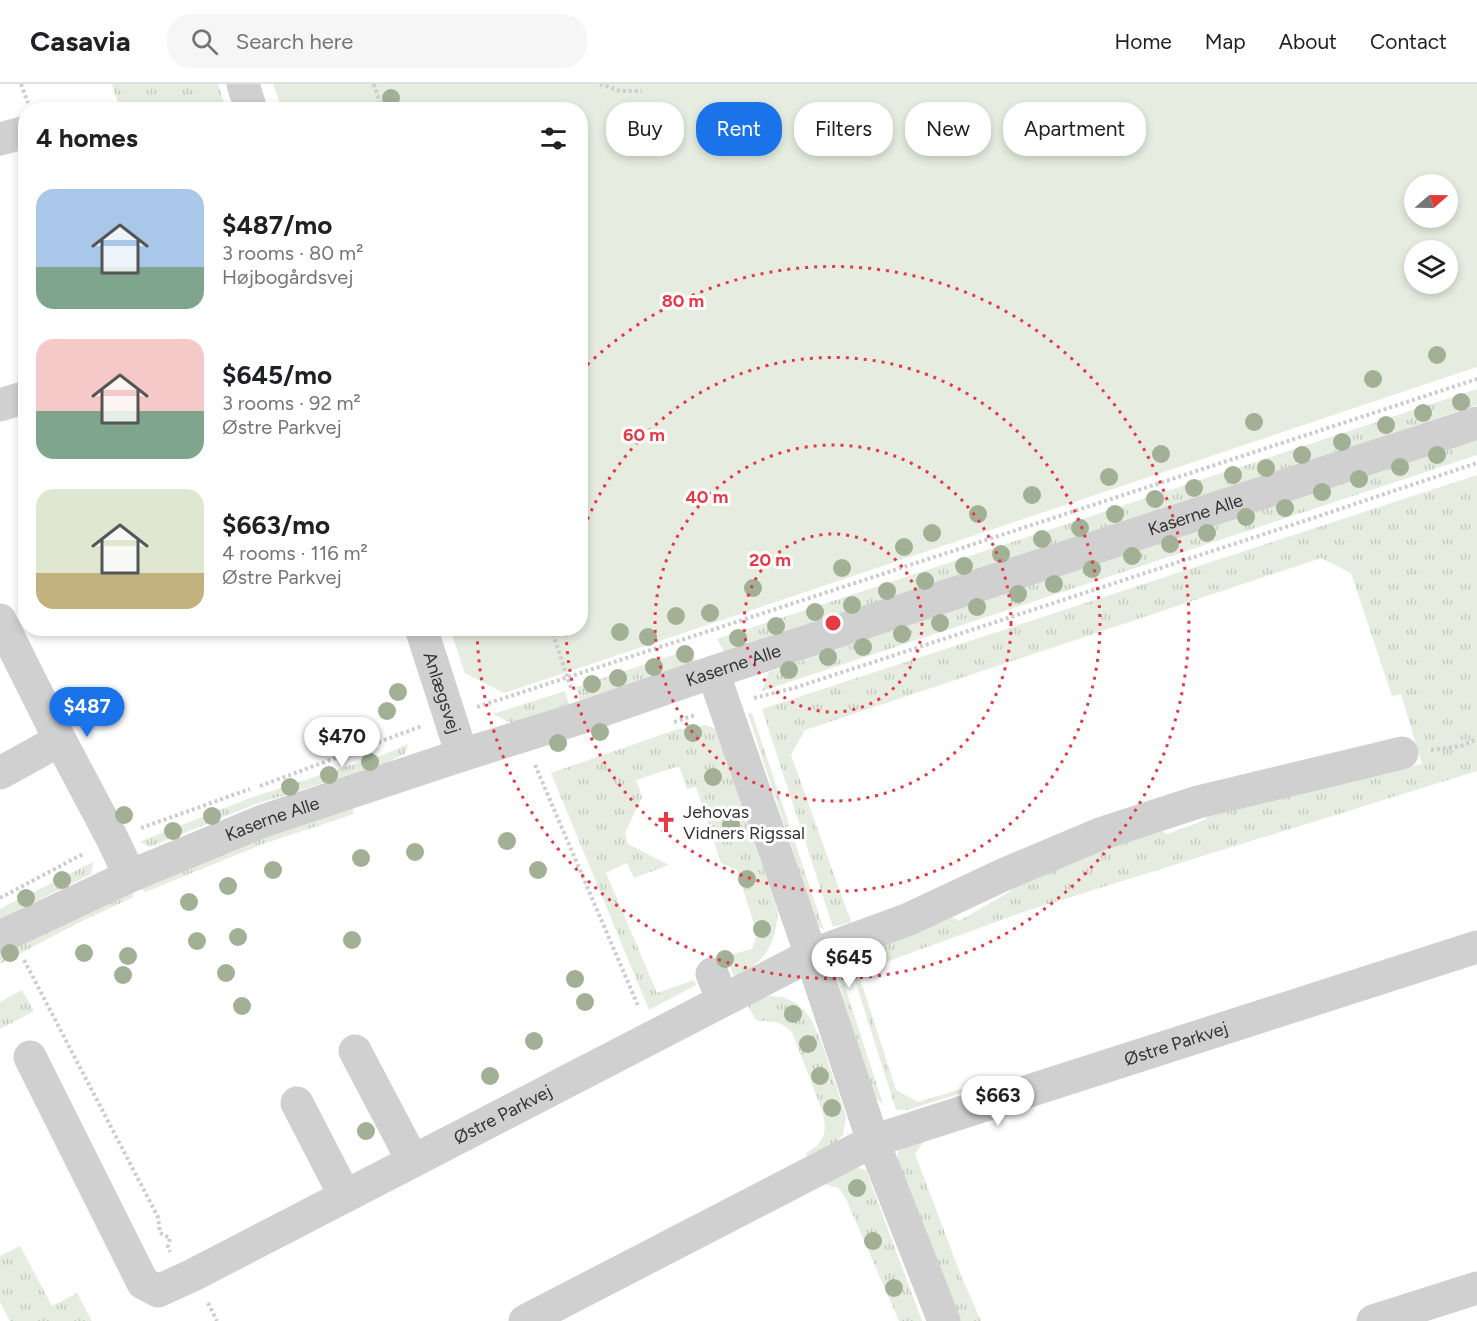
<!DOCTYPE html>
<html lang="en">
<head>
<meta charset="utf-8">
<style>
  body { margin:0; font-family:Figtree,sans-serif; background:#f6f6f6; color:#202124; height:100vh; display:flex; flex-direction:column; font-size:22px; white-space:nowrap }
  * { box-sizing:border-box; margin:0 }
  p { font-size:20px; color:#757577 }
  .icon { flex:none; width:33px; height:33px; fill:none; stroke:currentColor; stroke-width:2; stroke-linecap:round; stroke-linejoin:round }
  .map { position:relative; flex:1; overflow:hidden }
  .drawer { position:absolute; left:18px; top:18px; width:570px; height:534px; display:flex; flex-direction:column; background:#fff; border-radius:24px; box-shadow:0 3px 9px #0003 }
  .drawer>* { flex:none }
  .hud { position:absolute; left:606px; top:18px; width:570px; height:54px; display:flex; gap:12px }
  .needle { width:39px; rotate:70deg }
  .fabs { position:absolute; left:1404px; top:90px; display:grid; gap:12px }
  .fabs a { display:grid; place-items:center; width:54px; height:54px; border-radius:50%; background:#fff; box-shadow:0 3px 9px #0003; font-size:30px }
  .price { position:absolute; translate:-50% -51px; padding:0 14px; border-radius:21px; background:#fff; color:#222; font-size:20px; line-height:39px; filter:drop-shadow(0 2px 3px #0008) }
  .price::after { content:''; position:absolute; left:50%; top:36px; width:18px; height:14px; margin-left:-9px; background:inherit; clip-path:polygon(0 0,100% 0,50% 100%) }
  .price.on { background:#1a73e8; color:#fff }
  ul { padding:0; list-style:none }
  li { display:flex; align-items:center; gap:18px; height:150px; padding:0 18px }
  li span { display:grid; place-items:center; flex:none; width:168px; height:120px; border-radius:18px; color:#555 }
  li>.icon { margin-inline-start:auto }
  span .icon { width:72px; height:72px; fill:#fffc; stroke-width:1 }
  li b { font-size:26px }
  h2 { display:flex; justify-content:space-between; align-items:center; height:72px; padding:0 18px; font-size:26px }
  .chip { padding:0 21px; border-radius:24px; background:#fff; box-shadow:0 3px 9px #0003; font-size:21px; line-height:54px }
  .chip.on { background:#1a73e8; color:#fff }
  header { display:flex; align-items:center; gap:36px; box-sizing:border-box; height:84px; padding:0 30px; background:#fff; border-bottom:2px solid #e0e0e0 }
  header strong { font-size:28px }
  nav { display:flex; gap:33px; margin-inline-start:auto; font-size:21px }
  .search { width:420px; height:54px; background:#f6f6f6; display:flex; align-items:center; gap:15px; box-sizing:border-box; padding:0 21px; border-radius:24px; color:#757577; font-size:22px }
  .map>svg:first-child { display:block }
</style>
</head>
<body>
<header>
<strong>Casavia</strong>
<div class="search"><svg class="icon" aria-label="search" viewBox="0 0 24 24"><circle cx="10" cy="10" r="6"/><path d="M15 15l6 6"/></svg>Search here</div>
<nav><a>Home</a><a>Map</a><a>About</a><a>Contact</a></nav>
</header>
<div class="map">
<svg width="1477" height="1237" viewBox="0 0 1477 1237">
  <defs>
    <pattern id="grass-tufts" width="24" height="20" patternUnits="userSpaceOnUse" patternTransform="scale(1.5)"><rect width="24" height="20" fill="#e6ecdf"/><path d="M3 7l-1-3M5 7V3M7 7l1-3M15 17l-1-3M17 17v-4M19 17l1-3" fill="none" stroke="#c6cbc0"/></pattern>
  </defs>
  <rect width="100%" height="100%" fill="#fff"/>
  <g fill="url(#grass-tufts)">
    <path d="M112 0H218L226 25H120Z"/>
    <path d="M1477 305V321L725 570 717 555Z"/>
    <path d="M1477 354V371L762 607 769 588Z"/>
    <path d="M1477 391V687L1029 826 858 888 896 1006 918 1018 997 994V998L907 1026H896L847 871 945 829 959 837 1011 807 1010 798 1151 742 1167 750 1205 736 1214 723 1422 680 1401 610 1392 612 1351 489 1321 474 805 646 791 671 851 838 833 843 762 625Z"/>
    <path d="M691 565 696 578 580 617 576 603Z"/>
    <path d="M565 607 569 620 511 639 493 630Z"/>
    <path d="M752 629 824 846 817 841 748 630Z"/>
    <path d="M706 641 716 645 778 828C775 864 765 876 735 894L725 872 752 865 757 850 737 786 721 779 696 703 687 705 679 682 636 696 642 713 625 749 628 760 669 781 634 794 627 779 606 789 657 909 694 896 696 901 649 926 551 689 678 645H684Z"/>
    <path d="M408 660 405 670 384 680 253 721 150 763 139 758 250 714 385 670Z"/>
    <path d="M351 719 354 730 263 760 146 808 142 806 139 799Z"/>
    <path d="M93 778V781L91 790 0 835V825Z"/>
    <path d="M130 803 134 813 82 837 0 880V871Z"/>
    <path d="M837 878 883 1020 874 1013 834 884Z"/>
    <path d="M22 906 34 927 0 945V918Z"/>
    <path d="M771 912 783 913 796 919 805 927 812 937 823 962 846 1033 843 1051 834 1060 808 1075 806 1069 817 1062 823 1053 825 1044 823 1029 792 948C778 935 773 939 756 936L747 920 759 914Z"/>
    <path d="M924 1057 915 1070 962 1194 981 1237H958L897 1077 899 1064Z"/>
    <path d="M853 1083 866 1086 922 1237H899L845 1113 839 1104 827 1101 826 1095Z"/>
    <path d="M20 1162 52 1222 77 1209 92 1237H10L0 1218V1172Z"/>
  </g>
  <path fill="#e6ecdf" fill-rule="evenodd" d="M273 0H1477V283L504 609 465 589 450 545 580 544V26L282 25ZM1414 100H1448V134H1414ZM1414 166H1448V200H1414Z"/>
  <g fill="none" stroke-linecap="round" stroke-linejoin="round">
    <g stroke="#cdcdcd" stroke-width="4" stroke-dasharray="3 3" stroke-linecap="butt">
      <path d="M21 0 28 19"/>
      <path d="M374 0 382 26"/>
      <path d="M600 0 620 7H642"/>
      <path d="M551 544 571 604"/>
      <path d="M754 614 794 604 1301 438 1477 379"/>
      <path d="M477 623 1477 295"/>
      <path d="M674 638 695 631"/>
      <path d="M1431 666 1461 662 1477 655"/>
      <path d="M535 681 639 924"/>
      <path d="M260 702 422 642"/>
      <path d="M141 744 250 705"/>
      <path d="M0 814 85 769"/>
      <path d="M24 876 158 1133 160 1149 170 1154 168 1163 170 1168"/>
      <path d="M208 1219 217 1237"/>
    </g>
    <g stroke="#d0d0d0" stroke-width="33">
      <path d="M243 0 251 26"/>
      <path d="M0 55 26 48"/>
      <path d="M0 321 26 313"/>
      <path d="M0 536 60 656 112 754 130 792"/>
      <path id="s1" d="M421 544 462 671"/>
      <path d="M713 588 811 871 873 1057 944 1237"/>
      <path d="M0 689 60 656"/>
      <path id="s2" d="M0 853 130 792 263 737 462 671 580 634 713 588 1477 339"/>
      <path d="M712 890 723 916"/>
      <path d="M355 967 413 1077"/>
      <path id="s3" d="M30 973 143 1199 158 1207 193 1191 811 871 909 835 1005 790 1100 750 1198 718 1402 669"/>
      <path d="M297 1019 345 1112"/>
      <path id="s4" d="M525 1237 873 1057 1477 863"/>
      <path d="M1373 1237 1477 1204"/>
    </g>
  </g>
  <g fill="#a2b095">
    <circle cx="391" cy="14" r="9"/>
    <circle cx="1437" cy="271" r="9"/>
    <circle cx="1373" cy="295" r="9"/>
    <circle cx="1461" cy="318" r="9"/>
    <circle cx="1423" cy="329" r="9"/>
    <circle cx="1254" cy="338" r="9"/>
    <circle cx="1386" cy="341" r="9"/>
    <circle cx="1342" cy="358" r="9"/>
    <circle cx="1161" cy="370" r="9"/>
    <circle cx="1302" cy="371" r="9"/>
    <circle cx="1437" cy="371" r="9"/>
    <circle cx="1400" cy="383" r="9"/>
    <circle cx="1266" cy="384" r="9"/>
    <circle cx="1233" cy="391" r="9"/>
    <circle cx="1109" cy="393" r="9"/>
    <circle cx="1359" cy="395" r="9"/>
    <circle cx="1194" cy="404" r="9"/>
    <circle cx="1322" cy="408" r="9"/>
    <circle cx="1032" cy="411" r="9"/>
    <circle cx="1155" cy="415" r="9"/>
    <circle cx="1285" cy="424" r="9"/>
    <circle cx="978" cy="430" r="9"/>
    <circle cx="1115" cy="430" r="9"/>
    <circle cx="1246" cy="433" r="9"/>
    <circle cx="1080" cy="444" r="9"/>
    <circle cx="932" cy="449" r="9"/>
    <circle cx="1207" cy="449" r="9"/>
    <circle cx="1042" cy="455" r="9"/>
    <circle cx="1170" cy="460" r="9"/>
    <circle cx="904" cy="463" r="9"/>
    <circle cx="1001" cy="470" r="9"/>
    <circle cx="1132" cy="472" r="9"/>
    <circle cx="964" cy="482" r="9"/>
    <circle cx="842" cy="484" r="9"/>
    <circle cx="1092" cy="485" r="9"/>
    <circle cx="925" cy="497" r="9"/>
    <circle cx="1054" cy="500" r="9"/>
    <circle cx="753" cy="504" r="9"/>
    <circle cx="887" cy="507" r="9"/>
    <circle cx="1018" cy="510" r="9"/>
    <circle cx="852" cy="521" r="9"/>
    <circle cx="977" cy="523" r="9"/>
    <circle cx="815" cy="528" r="9"/>
    <circle cx="710" cy="529" r="9"/>
    <circle cx="676" cy="532" r="9"/>
    <circle cx="940" cy="539" r="9"/>
    <circle cx="776" cy="542" r="9"/>
    <circle cx="620" cy="548" r="9"/>
    <circle cx="902" cy="550" r="9"/>
    <circle cx="648" cy="553" r="9"/>
    <circle cx="738" cy="554" r="9"/>
    <circle cx="863" cy="563" r="9"/>
    <circle cx="685" cy="570" r="9"/>
    <circle cx="828" cy="573" r="9"/>
    <circle cx="654" cy="583" r="9"/>
    <circle cx="789" cy="586" r="9"/>
    <circle cx="618" cy="594" r="9"/>
    <circle cx="592" cy="600" r="9"/>
    <circle cx="398" cy="608" r="9"/>
    <circle cx="387" cy="627" r="9"/>
    <circle cx="600" cy="648" r="9"/>
    <circle cx="693" cy="649" r="9"/>
    <circle cx="558" cy="659" r="9"/>
    <circle cx="370" cy="678" r="9"/>
    <circle cx="329" cy="691" r="9"/>
    <circle cx="713" cy="693" r="9"/>
    <circle cx="290" cy="703" r="9"/>
    <circle cx="124" cy="731" r="9"/>
    <circle cx="212" cy="732" r="9"/>
    <circle cx="731" cy="741" r="9"/>
    <circle cx="173" cy="747" r="9"/>
    <circle cx="507" cy="757" r="9"/>
    <circle cx="415" cy="768" r="9"/>
    <circle cx="361" cy="774" r="9"/>
    <circle cx="273" cy="786" r="9"/>
    <circle cx="538" cy="786" r="9"/>
    <circle cx="747" cy="795" r="9"/>
    <circle cx="62" cy="796" r="9"/>
    <circle cx="228" cy="802" r="9"/>
    <circle cx="26" cy="814" r="9"/>
    <circle cx="189" cy="818" r="9"/>
    <circle cx="762" cy="845" r="9"/>
    <circle cx="238" cy="853" r="9"/>
    <circle cx="352" cy="856" r="9"/>
    <circle cx="197" cy="857" r="9"/>
    <circle cx="10" cy="869" r="9"/>
    <circle cx="84" cy="869" r="9"/>
    <circle cx="128" cy="872" r="9"/>
    <circle cx="725" cy="875" r="9"/>
    <circle cx="226" cy="889" r="9"/>
    <circle cx="123" cy="891" r="9"/>
    <circle cx="575" cy="895" r="9"/>
    <circle cx="585" cy="918" r="9"/>
    <circle cx="242" cy="922" r="9"/>
    <circle cx="793" cy="930" r="9"/>
    <circle cx="534" cy="957" r="9"/>
    <circle cx="808" cy="960" r="9"/>
    <circle cx="490" cy="992" r="9"/>
    <circle cx="820" cy="992" r="9"/>
    <circle cx="832" cy="1024" r="9"/>
    <circle cx="366" cy="1047" r="9"/>
    <circle cx="857" cy="1104" r="9"/>
    <circle cx="873" cy="1157" r="9"/>
    <circle cx="894" cy="1204" r="9"/>
  </g>
  <g fill="none" stroke="#e63946" stroke-width="3" stroke-dasharray="3 6">
    <circle cx="833" cy="539" r="89"/>
    <circle cx="833" cy="539" r="178"/>
    <path d="M581 452A267 267 0 1 1 566 546"/>
    <path d="M581 287A356 356 0 1 1 477 545"/>
  </g>
  <defs>
    <symbol id="church-bare" viewBox="-9 -9 18 18"><path d="M-1.2-6h2.4v3.5h3.3v2.4h-3.3V6h-2.4V-.1h-3.3v-2.4h3.3Z" fill="#e63946" stroke="#fff" stroke-width="2.5" paint-order="stroke"/></symbol>
  </defs>
  <g fill-rule="evenodd">
    <use href="#church-bare" x="651" y="723" width="30" height="30"/>
  </g>
  <g text-anchor="middle" stroke-width="6" stroke-linejoin="round" paint-order="stroke">
    <g font-size="18" fill="#333" stroke="#fff">
      <text dy="6" stroke="none"><textPath href="#s2" startOffset="1269">Kaserne Alle</textPath></text>
      <text dy="6" stroke="none"><textPath href="#s2" startOffset="783">Kaserne Alle</textPath></text>
      <text dy="6" stroke="none"><textPath href="#s1" startOffset="68">Anlægsvej</textPath></text>
      <text dy="6" stroke="none"><textPath href="#s2" startOffset="297">Kaserne Alle</textPath></text>
      <text dy="6" stroke="none"><textPath href="#s4" startOffset="710">Østre Parkvej</textPath></text>
      <text dy="6" stroke="none"><textPath href="#s3" startOffset="657">Østre Parkvej</textPath></text>
    </g>
    <g font-size="18" fill="#333" stroke="#fff" text-anchor="start">
      <text x="683" y="734">Jehovas<tspan x="683" dy="21">Vidners Rigssal</tspan></text>
    </g>
  </g>
  <circle cx="833" cy="539" r="9" fill="#e63946" stroke="#fff" stroke-width="3"/>
  <g font-size="18" text-anchor="middle" font-weight="bold" fill="#e63946" stroke="#fff" stroke-width="6" stroke-linejoin="round" paint-order="stroke">
    <text x="683" y="223">80 m</text>
    <text x="644" y="357">60 m</text>
    <text x="707" y="419">40 m</text>
    <text x="770" y="482">20 m</text>
  </g>
</svg>
<div class="fabs">
<a><svg class="needle" viewBox="-14 -14 28 28"><path d="M0-13l5 13h-10z" fill="#e53935"/><path d="M0 13l5-13h-10z" fill="#757577"/></svg></a>
<a><svg class="icon" aria-label="layers" viewBox="0 0 24 24"><path d="M12 4l9 5-9 5-9-5zM3 14l9 5 9-5"/></svg></a>
</div>
<b class="price on" style="left:87px;top:654px">$487</b>
<b class="price" style="left:342px;top:684px">$470</b>
<b class="price" style="left:849px;top:905px">$645</b>
<b class="price" style="left:998px;top:1043px">$663</b>
<div class="hud">
<a class="chip">Buy</a>
<a class="chip on">Rent</a>
<a class="chip">Filters</a>
<a class="chip">New</a>
<a class="chip">Apartment</a>
</div>
<section class="drawer">
<h2>4 homes<svg class="icon" aria-label="filters" viewBox="0 0 24 24"><path d="M4 7h16M4 17h16"/><circle cx="9" cy="7" r="2"/><circle cx="15" cy="17" r="2"/></svg></h2>
<ul>
<li><span style="background:linear-gradient(#a9c7e8 65%,#7fa58c 0)"><svg class="icon" aria-label="home" viewBox="0 0 24 24"><path d="M3 11l9-7 9 7M6 9v11h12V9"/></svg></span><div><b>$487/mo</b><p>3 rooms · 80 m²</p><p>Højbogårdsvej</p></div></li>
<li><span style="background:linear-gradient(#f6c9c9 60%,#7fa58c 0)"><svg class="icon" aria-label="home" viewBox="0 0 24 24"><path d="M3 11l9-7 9 7M6 9v11h12V9"/></svg></span><div><b>$645/mo</b><p>3 rooms · 92 m²</p><p>Østre Parkvej</p></div></li>
<li><span style="background:linear-gradient(#dfe7d0 70%,#c2b280 0)"><svg class="icon" aria-label="home" viewBox="0 0 24 24"><path d="M3 11l9-7 9 7M6 9v11h12V9"/></svg></span><div><b>$663/mo</b><p>4 rooms · 116 m²</p><p>Østre Parkvej</p></div></li>
</ul>
</section>
</div>
</body>
</html>
